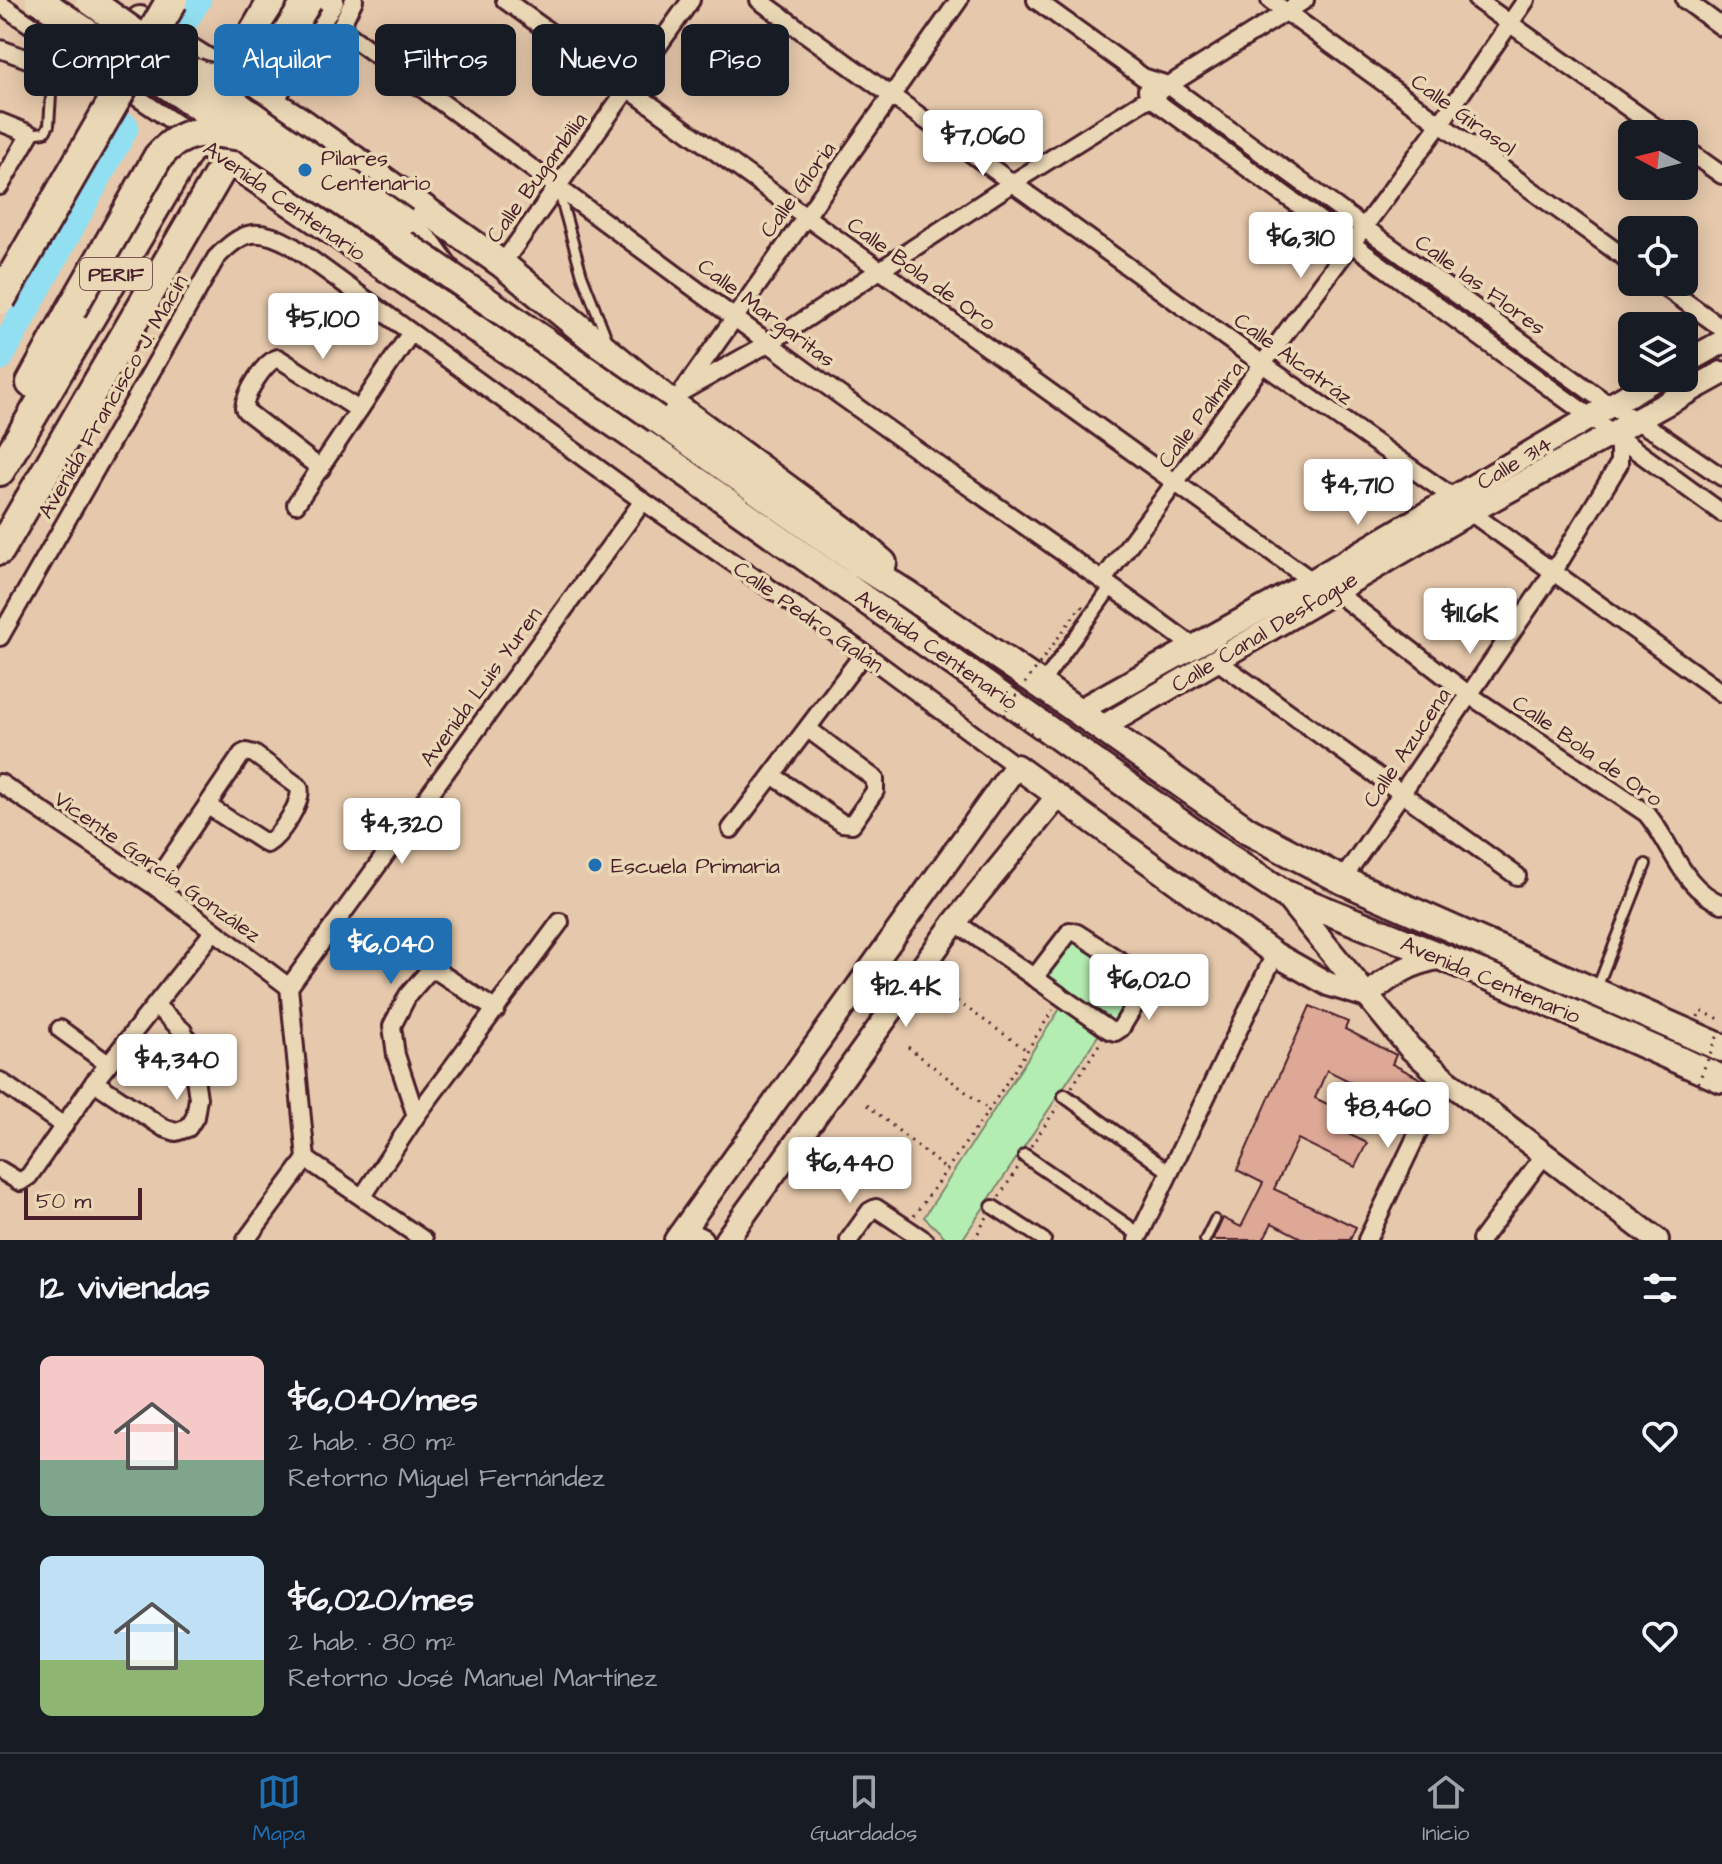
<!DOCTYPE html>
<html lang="es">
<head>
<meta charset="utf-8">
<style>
  body { margin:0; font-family:"Architects Daughter",sans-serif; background:#242831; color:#f1f3f6; height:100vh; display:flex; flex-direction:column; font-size:30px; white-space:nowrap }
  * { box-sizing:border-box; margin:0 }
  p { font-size:26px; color:#9ea1a6 }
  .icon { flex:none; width:44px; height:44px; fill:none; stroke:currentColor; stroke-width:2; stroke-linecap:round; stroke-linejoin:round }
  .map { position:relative; height:1240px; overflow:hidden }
  .panel { display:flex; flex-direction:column; background:#171b24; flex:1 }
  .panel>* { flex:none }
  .banner { position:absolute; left:24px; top:24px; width:800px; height:72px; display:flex; gap:16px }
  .needle { width:52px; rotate:277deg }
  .fabs { position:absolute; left:1618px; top:120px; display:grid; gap:16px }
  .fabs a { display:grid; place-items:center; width:80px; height:80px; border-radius:12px; background:#171b24; box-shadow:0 4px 20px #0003; font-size:40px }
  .scale { position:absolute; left:24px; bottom:20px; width:118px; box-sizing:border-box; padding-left:8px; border:4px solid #4a1f2b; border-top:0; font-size:22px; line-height:28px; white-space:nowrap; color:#4a1f2b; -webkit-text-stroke:6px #ead7b5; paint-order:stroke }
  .price { position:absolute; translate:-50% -68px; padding:0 18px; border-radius:8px; background:#fff; color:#222; font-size:26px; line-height:52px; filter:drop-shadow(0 2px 4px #0008) }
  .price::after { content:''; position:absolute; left:50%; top:48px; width:24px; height:18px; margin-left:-12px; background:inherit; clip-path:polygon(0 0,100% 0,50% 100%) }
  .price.selected { background:#1f6fb2; color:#fff }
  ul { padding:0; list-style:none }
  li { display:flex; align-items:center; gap:24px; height:200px; padding:0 40px }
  li span { display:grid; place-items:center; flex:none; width:224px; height:160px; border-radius:12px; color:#555 }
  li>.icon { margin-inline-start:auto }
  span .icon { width:96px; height:96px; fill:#fffc; stroke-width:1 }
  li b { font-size:34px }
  h2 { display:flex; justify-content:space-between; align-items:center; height:96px; padding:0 40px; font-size:34px }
  .tag { padding:0 28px; border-radius:12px; background:#171b24; box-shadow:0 4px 20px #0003; font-size:28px; line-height:72px }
  .tag.selected { background:#1f6fb2; color:#fff }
  .dock { display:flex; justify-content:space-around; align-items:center; height:112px; border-top:2px solid #363941; background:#171b24; font-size:22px; color:#9ea1a6 }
  .dock a { display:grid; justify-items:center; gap:4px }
  .dock .selected { color:#1f6fb2 }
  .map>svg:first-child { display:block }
</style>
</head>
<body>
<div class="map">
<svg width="1722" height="1240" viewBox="0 0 1722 1240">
  <rect width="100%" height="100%" fill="#e6c9ac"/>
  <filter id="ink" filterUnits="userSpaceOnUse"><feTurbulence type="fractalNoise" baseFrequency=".0125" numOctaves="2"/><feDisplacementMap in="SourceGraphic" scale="16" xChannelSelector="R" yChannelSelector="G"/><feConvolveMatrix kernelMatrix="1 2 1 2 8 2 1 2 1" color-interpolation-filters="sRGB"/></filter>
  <g filter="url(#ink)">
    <path fill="#b4edb1" stroke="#7f866e" stroke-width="2" d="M1075 927 1148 978 1112 1026 1107 1022 962 1240H948L924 1217 1069 995 1040 973Z"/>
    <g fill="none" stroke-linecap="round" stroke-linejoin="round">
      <g stroke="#91dff1" stroke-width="28">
        <path d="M184 22 197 0"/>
        <path d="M0 357 125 127"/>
      </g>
    </g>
    <path fill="#dea896" stroke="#4a1f2b" stroke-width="2" d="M1310 1006 1348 1022 1345 1029 1396 1055 1392 1064 1429 1083 1409 1124 1371 1106 1377 1095 1327 1070 1315 1098 1348 1114 1340 1130 1367 1143 1355 1167 1298 1139 1274 1189 1356 1227 1350 1240H1305L1272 1223 1264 1238 1268 1240H1213L1223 1218 1241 1227 1263 1183 1237 1170Z"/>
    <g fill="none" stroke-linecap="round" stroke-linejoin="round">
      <defs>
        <g id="service">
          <path d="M30 134 45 132 49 125 53 66"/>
          <path d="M559 192 582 275 607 339"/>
          <path d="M1597 988 1646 864"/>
          <path d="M1205 1240 1215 1220"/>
        </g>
        <g id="pedestrian">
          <path d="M1041 685 1112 586"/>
          <path d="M1065 1096 1171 1173"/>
          <path d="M1025 1156 1140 1235"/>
          <path d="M993 1207 1044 1240"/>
        </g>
        <g id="minor">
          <path d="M354 0 341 26 346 33C488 135 629 240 770 344 909 448 1054 543 1194 647"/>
          <path d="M505 0 1312 581"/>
          <path d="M759 0 1264 365 1454 498"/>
          <path d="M1036 0 1143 77 1168 85 1609 405 1659 434 1722 477"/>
          <path d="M1270 0 1632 263"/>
          <path d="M1477 0 1665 134"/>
          <path d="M1685 0 1722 27"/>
          <path d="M0 4 194 136"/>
          <path d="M0 49C20 55 60 77 79 59 89 49 99 16 106 1"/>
          <path d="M1147 90 1150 97 1722 513"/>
          <path d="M0 122 30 134 0 186"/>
          <path d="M1684 148 1722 175"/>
          <path d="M502 264 691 0"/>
          <path d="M1658 282 1722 328"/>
          <path d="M685 388 959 0"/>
          <path d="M683 391 769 343 1014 182 1305 0"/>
          <path d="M321 469 246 411 244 408C246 392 264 362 278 358L359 410"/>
          <path d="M296 504 410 334"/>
          <path d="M1470 512 1722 693"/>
          <path d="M1103 580 1440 124 1526 0"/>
          <path d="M1333 590 1468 694 1646 813C1673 844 1681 888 1722 904"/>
          <path d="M0 637 216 258C242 231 257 226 291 245L643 501 864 653 1016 766"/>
          <path d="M1216 660 1517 876"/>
          <path d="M772 775 842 823 852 824 875 791V779L808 729"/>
          <path d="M0 783 153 885 289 987"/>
          <path d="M731 829 864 653"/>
          <path d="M1342 880 1554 571 1619 464V448L1613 432"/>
          <path d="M153 885 242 754 246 752 254 754 299 787C304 801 280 836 267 844L208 806"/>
          <path d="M955 922 1109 1030 1115 1032 1121 1028 1148 983 1145 977 1077 933 1070 931 1034 978"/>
          <path d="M60 1029 108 1064"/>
          <path d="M0 1081 64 1126"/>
          <path d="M94 1082 164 1128 176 1132 188 1128 195 1117 198 1098 190 1044 183 1031 157 1007"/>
          <path d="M416 1116 396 1055 392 1026 408 995 428 972 437 971 496 1010"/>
          <path d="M306 1159 424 1240"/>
          <path d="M0 1170 20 1182 29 1176 94 1082 213 932"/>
          <path d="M363 1196 416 1116 560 922"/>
          <path d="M246 1240 306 1159 289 987 643 501"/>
          <path d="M849 1240 870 1211 876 1208 924 1240"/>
          <path d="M1137 1240 1275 954"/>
          <path d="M1367 1240 1444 1078"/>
          <path d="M1481 1240 1545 1154"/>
        </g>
        <g id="tertiary">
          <path d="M1684 363 1722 342"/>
          <path d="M1078 711 1312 581 1657 378"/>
          <path d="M1101 728 1470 512 1722 373"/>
          <path d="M1283 893 1410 1048 1444 1078 1657 1240"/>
          <path d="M1367 996C1391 975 1412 962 1443 957"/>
          <path d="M686 1227 693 1236 701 1240"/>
          <path d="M676 1240 1016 766 1275 954 1328 984 1367 996"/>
          <path d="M726 1240 955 922 1058 796"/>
        </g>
        <g id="primary">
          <path d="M140 20 302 122 502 264 671 403 852 536 883 563"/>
          <path d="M196 138 668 460 1231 859 1283 893 1481 973 1722 1079"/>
          <path d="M404 222 429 246 446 270"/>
          <path d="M657 419 858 563 907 594 1035 681 1248 831 1342 880 1722 1048"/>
        </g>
        <g id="trunk">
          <path d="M31 383 71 310"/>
          <path d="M0 471 196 138 229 75 273 0"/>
          <path d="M0 550 227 160 268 101 329 0"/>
        </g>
      </defs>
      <use href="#service" stroke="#4a1f2b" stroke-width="14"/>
      <use href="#pedestrian" stroke="#4a1f2b" stroke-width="18"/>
      <use href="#minor" stroke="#4a1f2b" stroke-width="22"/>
      <use href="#tertiary" stroke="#4a1f2b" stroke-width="28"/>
      <use href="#primary" stroke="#4a1f2b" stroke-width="32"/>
      <use href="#trunk" stroke="#4a1f2b" stroke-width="34"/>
      <g stroke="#4a1f2b" stroke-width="3" stroke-dasharray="2 6" stroke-linecap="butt">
        <path d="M944 992 1028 1051"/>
        <path d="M1698 1017 1700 1011 1722 1020"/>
        <path d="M908 1047 989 1110"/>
        <path d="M1072 1087 1100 1043"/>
        <path d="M867 1105 948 1171"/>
        <path d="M1031 1146 1058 1106"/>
        <path d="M999 1197 1019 1166"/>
        <path d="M914 1216 989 1110 1053 1010"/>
        <path d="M974 1240 987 1217"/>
      </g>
      <use href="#service" stroke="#ead7b5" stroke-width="8"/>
      <use href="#pedestrian" stroke="#ead7b5" stroke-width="12"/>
      <use href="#minor" stroke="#ead7b5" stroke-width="16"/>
      <use href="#tertiary" stroke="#ead7b5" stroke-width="22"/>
      <use href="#primary" stroke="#ead7b5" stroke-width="26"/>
      <use href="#trunk" stroke="#ead7b5" stroke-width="28"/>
      <defs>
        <g id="primary-bridge">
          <path d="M39 0 428 260 657 419"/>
          <path d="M89 0 404 222"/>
        </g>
        <g id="trunk-bridge">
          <path d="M195 73C254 97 283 41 308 0"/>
          <path d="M71 310 158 157C184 127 206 131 242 136"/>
        </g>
        <path id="motorway-bridge" d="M0 299 172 0"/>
      </defs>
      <use href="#primary-bridge" stroke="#4a1f2b" stroke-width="32" stroke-linecap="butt"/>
      <use href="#trunk-bridge" stroke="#4a1f2b" stroke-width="34" stroke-linecap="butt"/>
      <use href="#motorway-bridge" stroke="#4a1f2b" stroke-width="36" stroke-linecap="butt"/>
      <g stroke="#4a1f2b" stroke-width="3" stroke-dasharray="2 6" stroke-linecap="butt">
        <path d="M1038 738 1003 714 1081 606 1086 610 1045 667"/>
        <path d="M1698 1083 1722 1025"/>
      </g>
      <use href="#primary-bridge" stroke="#ead7b5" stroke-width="26"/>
      <use href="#trunk-bridge" stroke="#ead7b5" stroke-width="28"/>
      <use href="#motorway-bridge" stroke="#ead7b5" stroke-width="30"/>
    </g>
  </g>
  <g fill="#1f6fb2" stroke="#ead7b5" stroke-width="3">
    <circle cx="305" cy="170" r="8"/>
    <circle cx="595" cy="865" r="8"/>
  </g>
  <g text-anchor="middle" stroke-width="7" stroke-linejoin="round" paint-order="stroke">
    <rect fill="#ead7b5" stroke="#7a5654" stroke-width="2" x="80" y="258" width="72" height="32" rx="6"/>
    <g font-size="20" font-weight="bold" fill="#4a1f2b">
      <text x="116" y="281">PERIF</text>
    </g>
    <g font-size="22" fill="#4a1f2b" stroke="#ead7b5">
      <text transform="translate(1464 114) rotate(36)" y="8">Calle Girasol</text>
      <text transform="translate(536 177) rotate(-54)" y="8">Calle Bugambilia</text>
      <text transform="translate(797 189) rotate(-54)" y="8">Calle Gloria</text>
      <text transform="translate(285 200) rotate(35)" y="8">Avenida Centenario</text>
      <text transform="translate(922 273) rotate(36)" y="8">Calle Bola de Oro</text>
      <text transform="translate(1481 284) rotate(36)" y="8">Calle las Flores</text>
      <text transform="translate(767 312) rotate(37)" y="8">Calle Margaritas</text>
      <text transform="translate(1294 358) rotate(36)" y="8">Calle Alcatráz</text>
      <text transform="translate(112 396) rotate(-60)" y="8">Avenida Francisco J. Macín</text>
      <text transform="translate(1200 414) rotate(-53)" y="8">Calle Palmira</text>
      <text transform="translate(1514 462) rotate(-31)" y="8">Calle 314</text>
      <text transform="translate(809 616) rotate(35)" y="8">Calle Pedro Galán</text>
      <text transform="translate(1264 631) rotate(-31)" y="8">Calle Canal Desfogue</text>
      <text transform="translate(937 649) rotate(35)" y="8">Avenida Centenario</text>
      <text transform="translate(480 686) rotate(-54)" y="8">Avenida Luis Yuren</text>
      <text transform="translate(1406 747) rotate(-56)" y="8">Calle Azucena</text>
      <text transform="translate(1588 750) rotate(35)" y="8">Calle Bola de Oro</text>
      <text transform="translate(158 866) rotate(35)" y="8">Vicente García González</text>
      <text transform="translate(1491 979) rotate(23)" y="8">Avenida Centenario</text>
    </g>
    <g font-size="22" fill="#4a1f2b" stroke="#ead7b5" text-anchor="start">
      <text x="321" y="165">Pilares<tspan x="321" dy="25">Centenario</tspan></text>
      <text x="611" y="873">Escuela Primaria</text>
    </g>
  </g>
</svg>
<div class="fabs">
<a><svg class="needle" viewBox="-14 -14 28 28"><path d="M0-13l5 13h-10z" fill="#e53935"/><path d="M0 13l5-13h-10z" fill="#9ea1a6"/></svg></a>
<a><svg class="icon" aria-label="locate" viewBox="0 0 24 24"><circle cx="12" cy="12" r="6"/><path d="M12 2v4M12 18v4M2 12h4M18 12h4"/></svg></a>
<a><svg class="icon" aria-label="layers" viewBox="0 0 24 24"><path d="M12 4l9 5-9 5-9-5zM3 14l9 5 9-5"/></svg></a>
</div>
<div class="scale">50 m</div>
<b class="price" style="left:983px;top:178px">$7,060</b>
<b class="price" style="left:1301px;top:280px">$6,310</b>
<b class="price" style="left:323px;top:361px">$5,100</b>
<b class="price" style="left:1358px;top:527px">$4,710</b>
<b class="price" style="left:1470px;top:656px">$11.6K</b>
<b class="price" style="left:402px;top:866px">$4,320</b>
<b class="price selected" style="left:391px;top:986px">$6,040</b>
<b class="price" style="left:1149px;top:1022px">$6,020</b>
<b class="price" style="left:906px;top:1029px">$12.4K</b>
<b class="price" style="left:177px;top:1102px">$4,340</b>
<b class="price" style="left:1388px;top:1150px">$8,460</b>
<b class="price" style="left:850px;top:1205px">$6,440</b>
<div class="banner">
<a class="tag">Comprar</a>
<a class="tag selected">Alquilar</a>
<a class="tag">Filtros</a>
<a class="tag">Nuevo</a>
<a class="tag">Piso</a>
</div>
</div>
<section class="panel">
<h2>12 viviendas<svg class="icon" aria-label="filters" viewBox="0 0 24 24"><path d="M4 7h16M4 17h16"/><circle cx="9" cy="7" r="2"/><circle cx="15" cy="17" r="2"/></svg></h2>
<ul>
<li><span style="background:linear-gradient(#f6c9c9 65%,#7fa58c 0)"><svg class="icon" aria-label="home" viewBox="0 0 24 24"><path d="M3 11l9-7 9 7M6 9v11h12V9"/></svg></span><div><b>$6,040/mes</b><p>2 hab. · 80 m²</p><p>Retorno Miguel Fernández</p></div><svg class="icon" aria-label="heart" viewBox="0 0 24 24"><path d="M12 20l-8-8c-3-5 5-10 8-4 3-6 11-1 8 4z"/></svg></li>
<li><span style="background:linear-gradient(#bfe0f5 65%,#8fb573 0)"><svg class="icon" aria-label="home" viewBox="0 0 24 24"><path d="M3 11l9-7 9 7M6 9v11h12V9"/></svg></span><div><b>$6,020/mes</b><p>2 hab. · 80 m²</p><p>Retorno José Manuel Martínez</p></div><svg class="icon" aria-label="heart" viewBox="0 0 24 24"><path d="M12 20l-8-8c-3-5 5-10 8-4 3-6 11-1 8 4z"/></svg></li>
</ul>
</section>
<nav class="dock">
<a class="selected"><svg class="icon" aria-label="map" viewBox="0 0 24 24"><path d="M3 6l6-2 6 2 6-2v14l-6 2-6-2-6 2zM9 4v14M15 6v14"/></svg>Mapa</a>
<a><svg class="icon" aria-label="saved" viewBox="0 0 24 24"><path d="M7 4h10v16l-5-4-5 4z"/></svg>Guardados</a>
<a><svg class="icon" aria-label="home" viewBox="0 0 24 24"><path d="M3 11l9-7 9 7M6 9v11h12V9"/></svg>Inicio</a>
</nav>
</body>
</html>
